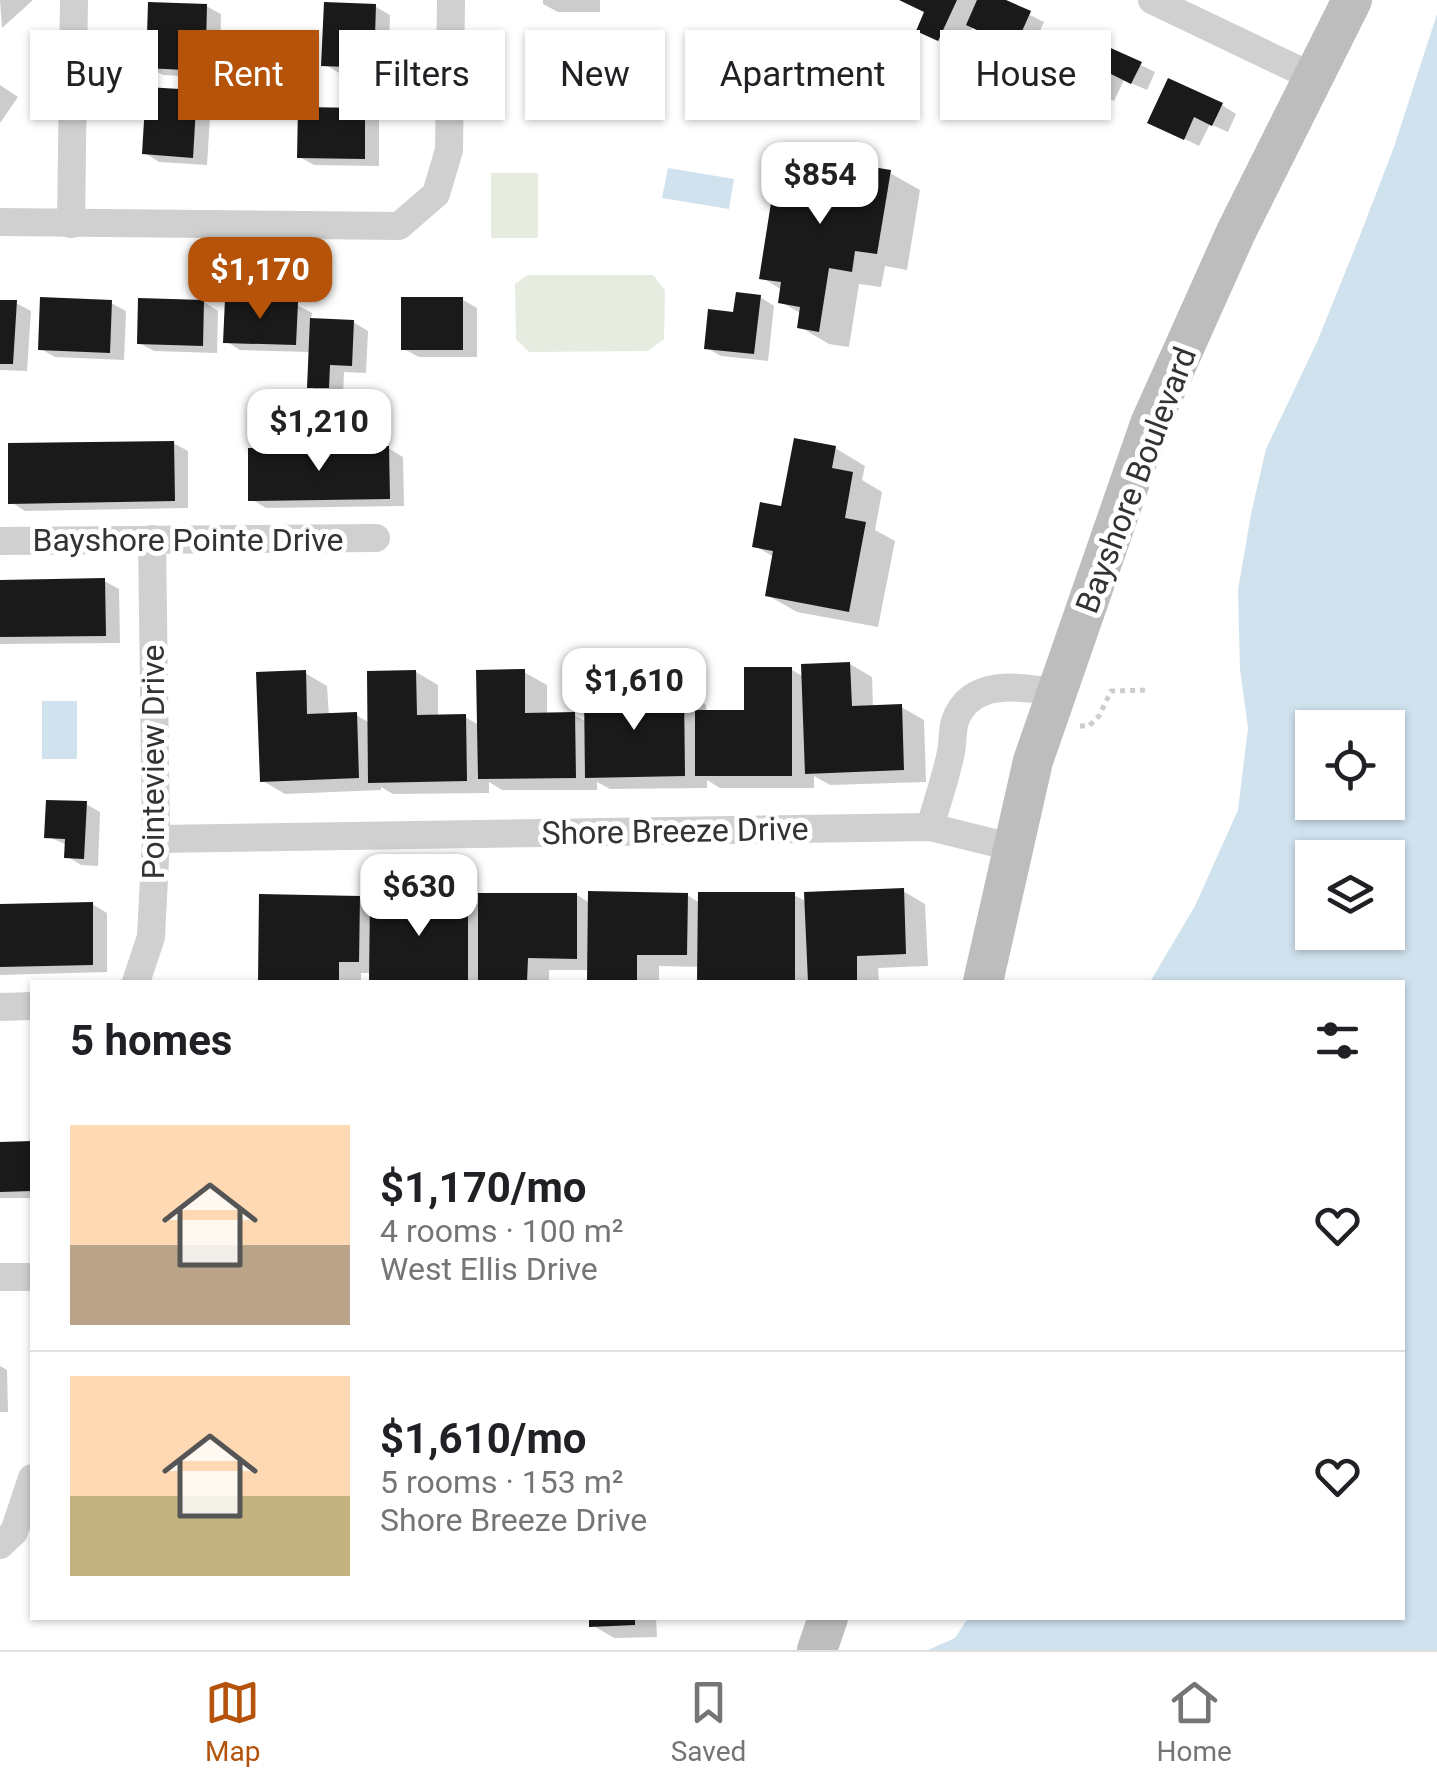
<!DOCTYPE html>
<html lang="en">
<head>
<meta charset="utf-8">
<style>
  body { margin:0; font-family:Roboto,sans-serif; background:#f6f6f6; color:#202124; height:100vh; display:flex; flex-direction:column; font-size:38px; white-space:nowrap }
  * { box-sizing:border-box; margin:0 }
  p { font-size:32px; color:#757577 }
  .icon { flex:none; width:55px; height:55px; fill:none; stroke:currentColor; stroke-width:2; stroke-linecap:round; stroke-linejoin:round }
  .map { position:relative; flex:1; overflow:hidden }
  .details { position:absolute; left:30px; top:980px; width:1375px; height:640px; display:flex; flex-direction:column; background:#fff; border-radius:0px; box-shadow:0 2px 8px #0004 }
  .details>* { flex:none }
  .guide { position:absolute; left:30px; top:30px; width:1378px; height:90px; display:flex; gap:20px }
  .tools { position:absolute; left:1295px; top:710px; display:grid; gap:20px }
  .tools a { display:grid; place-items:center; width:110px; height:110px; border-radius:0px; background:#fff; box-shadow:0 2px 8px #0004; font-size:50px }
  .price { position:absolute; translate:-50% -85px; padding:0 22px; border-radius:20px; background:#fff; color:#222; font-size:32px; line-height:65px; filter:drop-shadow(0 2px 5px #0008) }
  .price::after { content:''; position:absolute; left:50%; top:60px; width:30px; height:22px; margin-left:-15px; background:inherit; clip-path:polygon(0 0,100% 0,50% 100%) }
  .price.current { background:#b45309; color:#fff }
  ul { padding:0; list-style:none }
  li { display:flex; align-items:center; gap:30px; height:250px; padding:0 40px }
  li+li { border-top:2px solid #e0e0e0 }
  li span { display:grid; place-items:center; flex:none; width:280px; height:200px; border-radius:0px; color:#555 }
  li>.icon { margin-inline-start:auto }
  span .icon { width:120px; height:120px; fill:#fffc; stroke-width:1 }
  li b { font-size:42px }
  h2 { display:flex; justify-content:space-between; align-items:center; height:120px; padding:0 40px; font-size:42px }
  .chip { padding:0 35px; border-radius:0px; background:#fff; box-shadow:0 2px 8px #0004; font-size:35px; line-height:90px }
  .chip.current { background:#b45309; color:#fff }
  .dock { display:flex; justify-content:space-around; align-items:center; height:140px; border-top:2px solid #e0e0e0; background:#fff; font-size:28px; color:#757577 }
  .dock a { display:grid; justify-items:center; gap:5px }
  .dock .current { color:#b45309 }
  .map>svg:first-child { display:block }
</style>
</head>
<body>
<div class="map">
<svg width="1437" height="1650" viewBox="0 0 1437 1650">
  <rect width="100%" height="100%" fill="#fff"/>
  <g fill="#e6ecdf">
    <rect x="491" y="173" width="47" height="65"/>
    <path d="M528 275H653L665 290 664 339 648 351 529 352 516 339 515 284Z"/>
  </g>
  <g fill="#cfe2ee" fill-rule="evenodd">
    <path d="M1437 14V1650H928L955 1638 968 1618H1402V982H1150L1195 906 1238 810 1248 728 1240 669 1238 590 1251 514 1266 449 1317 342 1359 238 1394 147ZM1312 728H1388V802H1312ZM1312 858H1388V932H1312Z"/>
    <path d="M668 168 734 179 729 209 662 198Z"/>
    <rect x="42" y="701" width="35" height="58"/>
  </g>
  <g fill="#0003">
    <path d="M0 0H33L2 28Z"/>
    <path d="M543 0H600V12H558L543 4Z"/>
    <path d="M900 0H1000L1044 22 1022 72 999 62 993 37 973 26 961 52 919 30 927 13Z"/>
    <path d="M206 6 221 14 220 55H200L199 77 163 75 148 67Z"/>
    <path d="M376 7 390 15 388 75 339 73 324 64Z"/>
    <path d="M1097 44 1155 72 1147 90 1124 80 1114 101 1093 92Z"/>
    <path d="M0 85 18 97 0 123Z"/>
    <path d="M197 93 211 101 207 165 159 162 145 153Z"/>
    <path d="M1222 105 1236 114 1228 132 1210 124 1199 146 1150 122Z"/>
    <path d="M365 111 379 119V166L314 165 300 157Z"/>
    <path d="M890 173 920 190 907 270 885 266 881 287 859 284 849 347 829 344 800 327 802 314 781 302 782 290 761 277Z"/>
    <path d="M760 297 774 306 768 361 721 356 707 348 736 315Z"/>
    <path d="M463 300 477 308V357H419L404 349Z"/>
    <path d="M0 302 16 303 31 311 27 371 0 370Z"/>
    <path d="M204 302 218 311 217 353 154 351 139 343Z"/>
    <path d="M111 303 126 311 124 360 55 357 41 349Z"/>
    <path d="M297 305 312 313 311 321 353 322 368 331 366 373 344 372 343 395H324L309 386 311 352 240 350 226 341Z"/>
    <path d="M173 443 188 451V508L25 511 11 502Z"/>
    <path d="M388 448 403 457 404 506 266 508 251 499Z"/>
    <path d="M835 448 865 466 862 480 882 492 875 530 895 541 878 627 797 612 767 595 774 557 755 546Z"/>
    <path d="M104 581 119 589 120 643 0 644V582Z"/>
    <path d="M850 664 872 677 873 708 901 707 924 720 926 782 830 785 814 776V788H720L707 780V788L610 789 597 782V790H502L489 782V793L393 794 381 787V790L285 794 263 781 305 673 327 686 329 716 356 715 370 723 416 672 438 685V717H465L479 725 524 672 547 685V715H574L587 722 684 692 706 705V713H746L792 670 804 677Z"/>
    <path d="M86 804 100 812 98 866 81 865 67 856V845L47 836Z"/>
    <path d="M903 891 925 904 928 966 878 968 879 982H700V967L659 966V982H589V970H549V982H372V973H361V982H260L261 897 359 898 372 906 467 898 481 906 577 895 590 903 687 895 700 903 794 895 807 902Z"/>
    <path d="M92 904 107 913V972L0 975V906Z"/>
    <rect x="0" y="1144" width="32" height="54"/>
    <path d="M0 1366 7 1370 8 1412H0Z"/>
    <path d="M591 1618H656L657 1637 614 1638 592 1625Z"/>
  </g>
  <g fill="#1a1a1a">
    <path d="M899 0H957L938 41 916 31 924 12Z"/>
    <path d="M977 0H1006L1031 11 1007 65 982 55 990 36 966 25Z"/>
    <path d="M148 2 207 4 206 48H186L185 70 146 68Z"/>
    <path d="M324 2 376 4 374 68 321 66Z"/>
    <path d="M1095 41 1142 62 1131 84 1109 73 1098 95 1075 85Z"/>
    <path d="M1168 78 1223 103 1212 126 1194 117 1184 140 1147 123Z"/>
    <path d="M146 87 197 90 193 158 142 154Z"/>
    <path d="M298 107 365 108V159L297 158Z"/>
    <path d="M779 152 891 170 877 254 855 251 852 272 829 268 819 332 797 328 800 307 778 303 781 282 759 279Z"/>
    <path d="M736 292 761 295 754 354 704 349 708 309 733 312Z"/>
    <path d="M40 297 112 300 110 353 38 350Z"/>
    <rect x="401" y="297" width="62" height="53"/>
    <path d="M138 298 204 300 203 346 137 344Z"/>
    <path d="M225 299 298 302 296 345 223 343Z"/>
    <path d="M0 300H17L13 364H0Z"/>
    <path d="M310 318 354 320 352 366 330 365 329 388H307Z"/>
    <path d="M794 438 836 446 832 468 853 472 845 518 866 522 849 612 765 596 773 551 752 547 760 502 781 506Z"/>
    <path d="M174 441 175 501 8 504V443Z"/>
    <path d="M389 446 390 499 248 501V448Z"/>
    <path d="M105 578 106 636 0 637V580Z"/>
    <path d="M850 662 852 706 902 704 904 770 805 774 801 664Z"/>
    <path d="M744 667H792V776H695V710H744Z"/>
    <path d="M525 669V713L575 712 576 778 478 779 476 670Z"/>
    <path d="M306 670 307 714 357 712 359 778 260 782 256 672Z"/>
    <path d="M416 670 417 715 466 714 467 781 368 783 367 671Z"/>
    <path d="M684 689 685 776 585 778 584 690Z"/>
    <path d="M46 800 87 801 84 859 64 858 65 839 44 838Z"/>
    <path d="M904 888 906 954 857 956V982H808L804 892Z"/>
    <path d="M588 891 688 893 687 955H637V982H587Z"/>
    <path d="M698 892H795V982H697Z"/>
    <path d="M478 893H577V959L528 958 527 982H478Z"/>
    <path d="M259 894 360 896 359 962H339V982H258Z"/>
    <path d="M370 895 468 896V982H369Z"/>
    <path d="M93 902V965L0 967V904Z"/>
    <path d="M32 1141V1191L0 1192V1142Z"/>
    <path d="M589 1618H635V1625L589 1627Z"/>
  </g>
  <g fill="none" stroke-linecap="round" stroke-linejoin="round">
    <path stroke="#cdcdcd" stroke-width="5" stroke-dasharray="5 5" stroke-linecap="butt" d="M1080 726H1089L1099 716 1111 691 1150 690"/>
    <g stroke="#d0d0d0" stroke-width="28">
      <path d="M1152 0 1313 77"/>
      <path d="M0 222 399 226 436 194 449 150 451 0"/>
      <path d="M71 224 74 0"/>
      <path d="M0 541 376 538"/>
      <path d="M930 827C937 803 946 777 951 752 953 742 952 731 955 721 971 677 1022 687 1058 693"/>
      <path d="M156 839 930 827 1011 847"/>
      <path d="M136 982 151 937 156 839 152 539"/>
      <path d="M0 1007 32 1006"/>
      <path d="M0 1277H32"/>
      <path d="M0 1545 14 1532 32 1478"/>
    </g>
    <g stroke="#bdbdbd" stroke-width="40">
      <path d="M983 982 1033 761 1150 424 1236 232 1352 0"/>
      <path d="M817 1650 828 1618"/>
    </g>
  </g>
  <g text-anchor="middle" stroke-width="10" stroke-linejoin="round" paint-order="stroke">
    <g font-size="32" fill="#333" stroke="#fff">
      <text transform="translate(1136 480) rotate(-69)" y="11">Bayshore Boulevard</text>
      <text x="188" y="551">Bayshore Pointe Drive</text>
      <text transform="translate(153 762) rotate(-90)" y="11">Pointeview Drive</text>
      <text transform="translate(675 831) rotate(-1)" y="11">Shore Breeze Drive</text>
    </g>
  </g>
</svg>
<div class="tools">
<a><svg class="icon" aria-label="locate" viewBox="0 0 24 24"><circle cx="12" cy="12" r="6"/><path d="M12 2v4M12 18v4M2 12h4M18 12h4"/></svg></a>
<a><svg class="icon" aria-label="layers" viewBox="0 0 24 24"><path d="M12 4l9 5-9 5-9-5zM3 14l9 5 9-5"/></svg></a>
</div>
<b class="price" style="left:820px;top:227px">$854</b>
<b class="price current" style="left:260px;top:322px">$1,170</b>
<b class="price" style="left:319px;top:474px">$1,210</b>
<b class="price" style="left:634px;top:733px">$1,610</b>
<b class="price" style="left:419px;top:939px">$630</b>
<div class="guide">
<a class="chip">Buy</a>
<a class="chip current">Rent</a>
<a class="chip">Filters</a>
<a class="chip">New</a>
<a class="chip">Apartment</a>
<a class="chip">House</a>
</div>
<section class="details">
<h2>5 homes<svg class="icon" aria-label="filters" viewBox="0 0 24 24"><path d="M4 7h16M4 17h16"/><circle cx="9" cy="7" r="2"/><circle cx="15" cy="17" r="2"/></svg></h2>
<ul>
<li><span style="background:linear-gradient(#ffd9b3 60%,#b9a48a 0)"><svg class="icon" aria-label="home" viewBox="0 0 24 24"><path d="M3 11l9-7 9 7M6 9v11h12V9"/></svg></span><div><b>$1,170/mo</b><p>4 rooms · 100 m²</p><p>West Ellis Drive</p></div><svg class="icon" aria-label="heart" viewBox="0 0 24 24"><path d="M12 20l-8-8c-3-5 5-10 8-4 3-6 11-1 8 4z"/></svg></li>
<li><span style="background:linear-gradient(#ffd9b3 60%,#c2b280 0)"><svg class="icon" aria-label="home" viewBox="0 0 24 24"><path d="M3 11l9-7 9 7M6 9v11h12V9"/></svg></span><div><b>$1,610/mo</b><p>5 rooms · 153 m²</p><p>Shore Breeze Drive</p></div><svg class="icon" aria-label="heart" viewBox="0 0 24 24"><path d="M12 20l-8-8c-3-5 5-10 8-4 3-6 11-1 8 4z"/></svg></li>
</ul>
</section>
</div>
<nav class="dock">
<a class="current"><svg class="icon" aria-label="map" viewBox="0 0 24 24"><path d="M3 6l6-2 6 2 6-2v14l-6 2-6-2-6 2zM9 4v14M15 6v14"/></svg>Map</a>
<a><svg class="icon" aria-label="saved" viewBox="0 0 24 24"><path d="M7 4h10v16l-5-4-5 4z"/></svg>Saved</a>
<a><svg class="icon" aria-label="home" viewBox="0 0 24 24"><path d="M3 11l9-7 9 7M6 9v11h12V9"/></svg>Home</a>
</nav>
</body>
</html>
